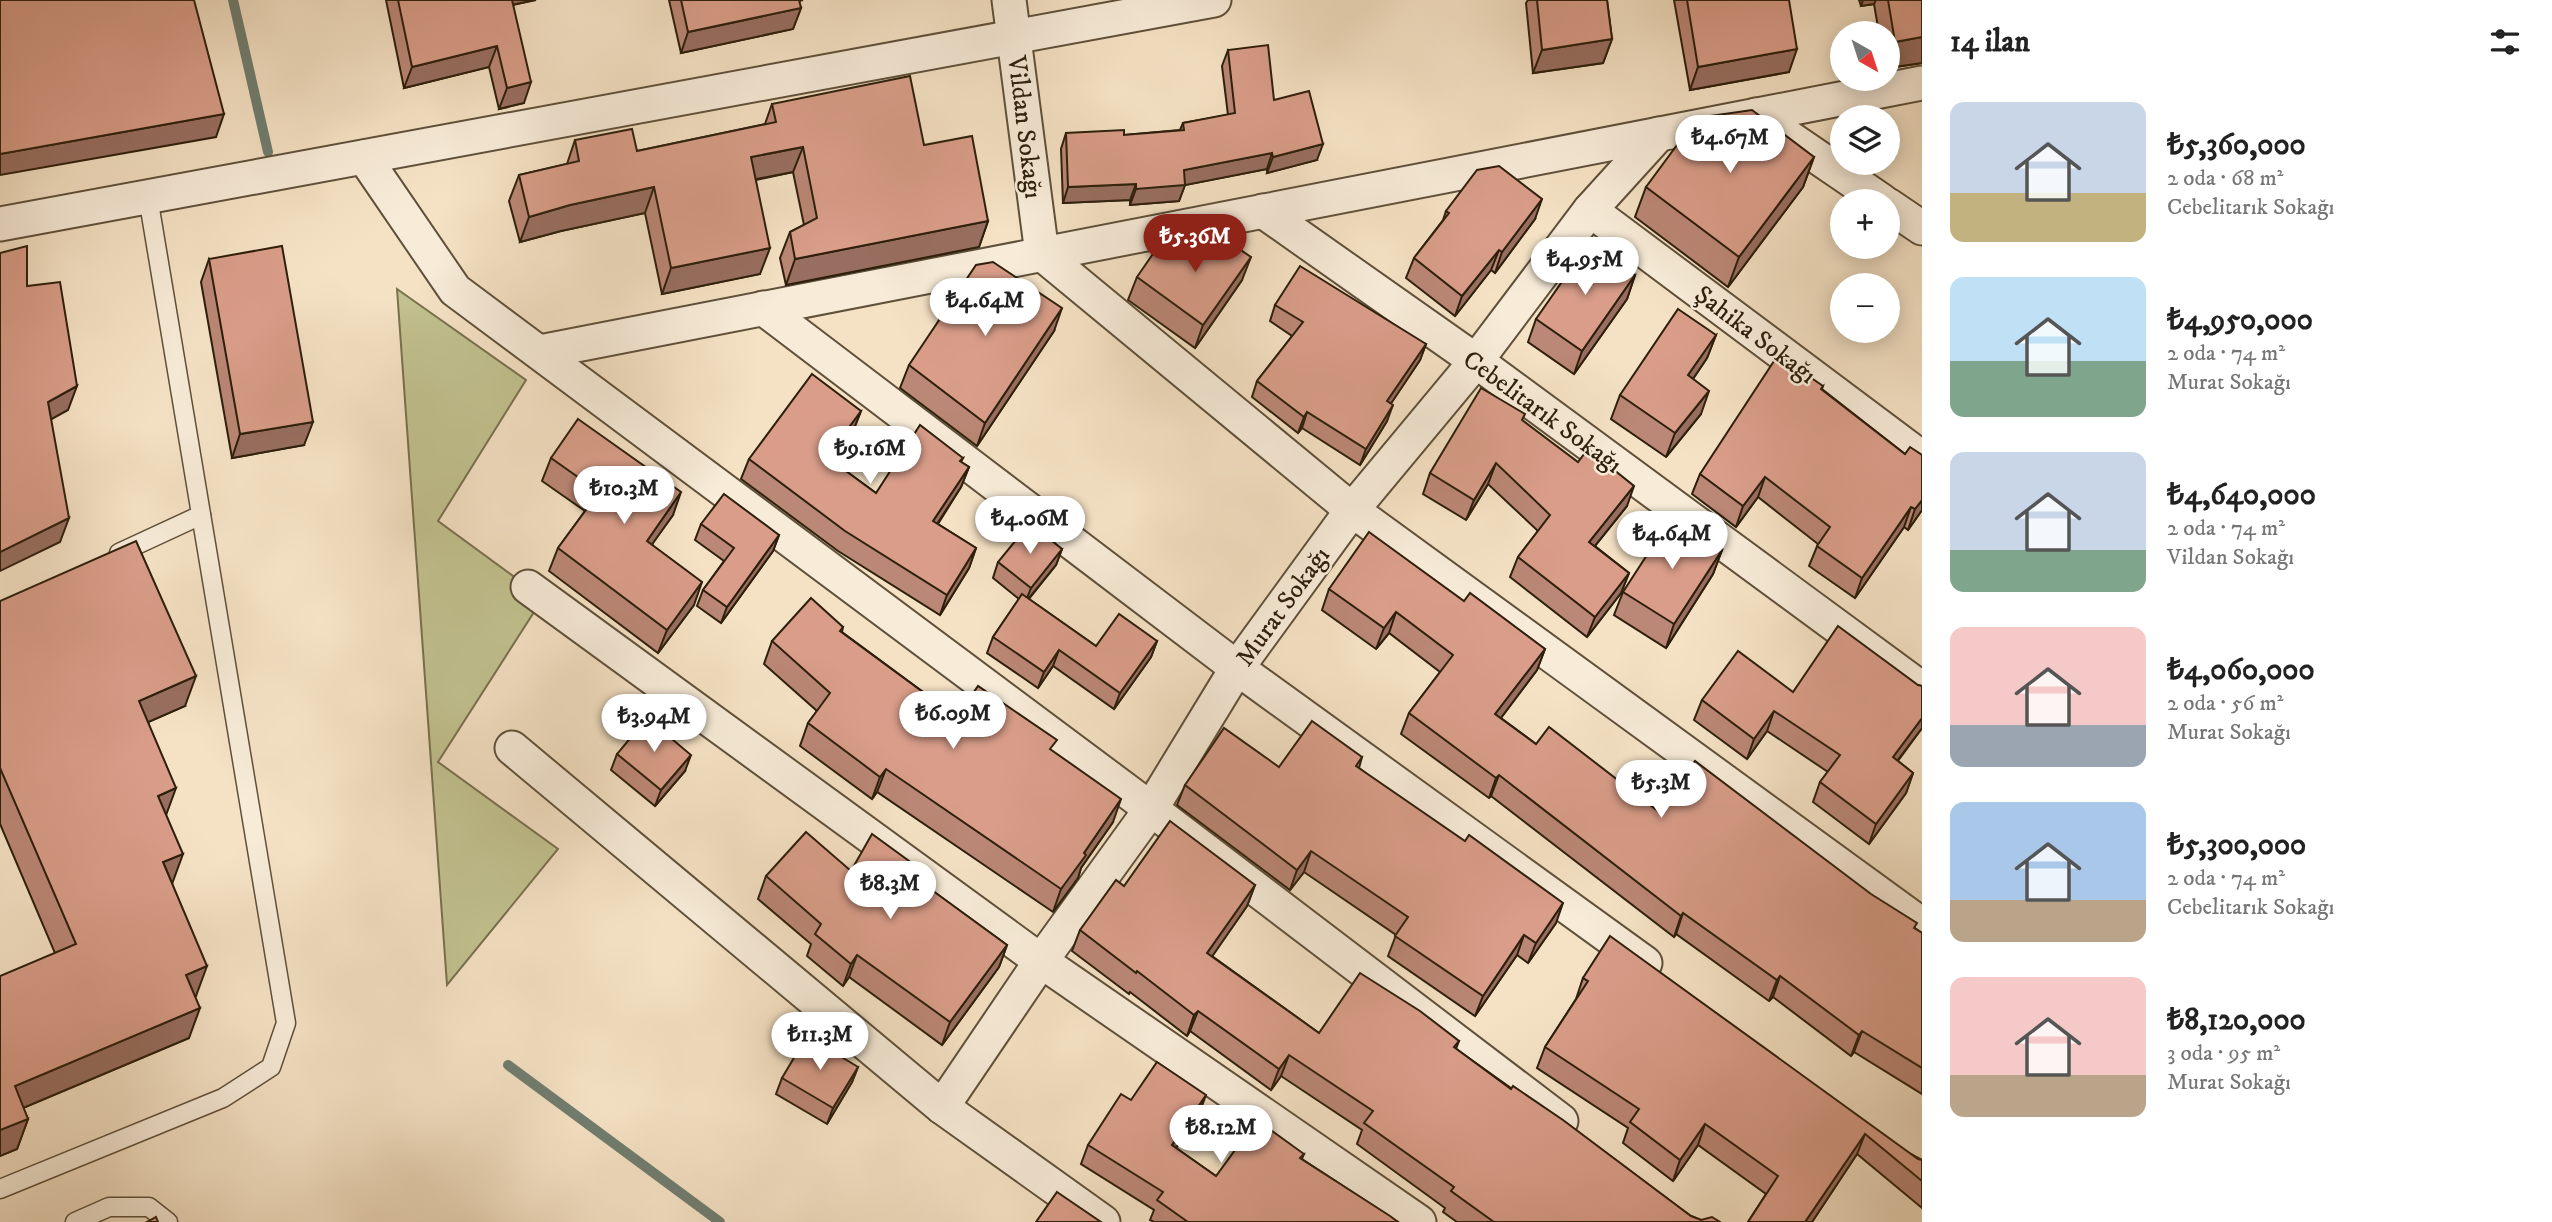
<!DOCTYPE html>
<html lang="tr">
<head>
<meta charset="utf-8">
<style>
  body { margin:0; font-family:"IM FELL DW Pica",serif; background:#f6f6f6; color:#222; height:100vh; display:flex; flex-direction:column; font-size:26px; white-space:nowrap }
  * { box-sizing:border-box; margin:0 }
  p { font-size:23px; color:#767676 }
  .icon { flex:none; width:38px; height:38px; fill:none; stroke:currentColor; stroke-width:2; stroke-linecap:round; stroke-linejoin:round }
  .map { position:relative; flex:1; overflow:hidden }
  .details { display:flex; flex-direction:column; background:#fff; width:630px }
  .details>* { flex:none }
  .needle { width:46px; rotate:141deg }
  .fabs { position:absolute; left:1830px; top:21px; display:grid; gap:14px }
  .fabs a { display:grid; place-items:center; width:70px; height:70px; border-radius:50%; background:#fff; box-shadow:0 4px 18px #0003; font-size:35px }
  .price { position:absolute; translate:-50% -60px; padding:0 16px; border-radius:24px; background:#fff; color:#222; font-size:23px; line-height:46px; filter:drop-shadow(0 2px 4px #0008) }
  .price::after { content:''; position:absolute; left:50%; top:42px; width:21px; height:16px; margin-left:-10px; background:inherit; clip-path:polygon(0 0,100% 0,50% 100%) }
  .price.on { background:#8f2418; color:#fff }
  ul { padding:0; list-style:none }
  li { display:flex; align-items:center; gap:21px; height:175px; padding:0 28px }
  li span { display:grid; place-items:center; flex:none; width:196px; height:140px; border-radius:14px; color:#555 }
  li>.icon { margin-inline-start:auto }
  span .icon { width:84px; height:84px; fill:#fffc; stroke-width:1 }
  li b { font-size:30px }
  h2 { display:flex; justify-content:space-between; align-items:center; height:84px; padding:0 28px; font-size:30px }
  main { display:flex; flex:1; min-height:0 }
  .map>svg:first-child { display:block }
</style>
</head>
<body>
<main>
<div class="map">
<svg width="1922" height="1222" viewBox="0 0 1922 1222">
  <rect width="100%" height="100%" fill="#f5e2c5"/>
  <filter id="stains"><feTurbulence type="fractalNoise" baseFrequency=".00286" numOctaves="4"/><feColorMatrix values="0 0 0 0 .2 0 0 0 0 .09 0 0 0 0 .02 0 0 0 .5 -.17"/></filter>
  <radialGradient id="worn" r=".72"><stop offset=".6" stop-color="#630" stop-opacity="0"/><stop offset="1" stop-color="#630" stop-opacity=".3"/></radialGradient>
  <path fill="#c2c290" stroke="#78704e" stroke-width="2" d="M397 289 526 380 438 521 543 598 438 762 558 849 447 985Z"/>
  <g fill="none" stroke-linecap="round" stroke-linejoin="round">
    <g stroke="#707e71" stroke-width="10">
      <path d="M233 0 268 152"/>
      <path d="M508 1065 720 1222"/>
    </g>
    <defs>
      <g id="service">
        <path d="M119 553 201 515"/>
        <path d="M0 1189 223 1098 271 1067 286 1023 148 197"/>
        <path d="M75 1222 109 1207H149L168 1222"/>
      </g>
      <g id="minor">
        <path d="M1009 0 1042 254 1352 510 1922 925"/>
        <path d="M1756 115 1882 201"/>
        <path d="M364 157 455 290 1151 809 1561 1121"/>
        <path d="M1888 205 1922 228"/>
        <path d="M1590 210 1922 458"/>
        <path d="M1263 211 1476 361 1922 689"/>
        <path d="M0 224 1214 0"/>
        <path d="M763 308 1237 668 1645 963"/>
        <path d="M540 352 1922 83"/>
        <path d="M528 587 1041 961 1419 1222"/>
        <path d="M512 748 942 1107 1103 1222"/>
        <path d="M942 1107 1041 961 1151 809 1237 668 1352 510 1476 361 1590 210 1659 134"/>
      </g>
    </defs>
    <use href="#service" stroke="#5f503a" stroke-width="21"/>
    <use href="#minor" stroke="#5f503a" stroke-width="37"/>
    <use href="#service" stroke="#f8ecd9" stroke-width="18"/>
    <use href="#minor" stroke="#f8ecd9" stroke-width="33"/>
  </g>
  <g fill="#bb8776" stroke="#2d1f0b" stroke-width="2">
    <path d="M386 0H535L513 5 524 103 499 109 489 67 404 88Z"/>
    <path d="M669 0H803L799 1 801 8 793 29 681 53Z"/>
    <path d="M1528 0H1607L1612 39 1603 63 1533 73 1526 3Z"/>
    <path d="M1674 0H1789V72L1690 90Z"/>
    <path d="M1859 0H1922V63L1888 68V33H1879L1874 4 1861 6Z"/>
    <path d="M1228 50 1274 100 1317 160 1267 173V169L1185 185 1179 201 1130 205V200L1063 203 1061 149 1066 133 1124 135 1180 130 1183 123 1228 115 1222 66Z"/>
    <path d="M772 104 924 145 988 221 979 247 786 285 780 258 790 232 804 225 793 172 756 180 760 274 662 294 645 213 561 231 520 242 509 201 519 175 567 164 575 140 637 151 765 124Z"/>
    <path d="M1814 157 1803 187 1728 287 1635 217 1646 187Z"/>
    <path d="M1446 211 1535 219 1495 273 1491 270 1455 316 1406 278 1414 258 1443 220Z"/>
    <path d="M1193 254 1242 280 1195 348 1128 300 1137 277Z"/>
    <path d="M209 259 304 445 232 458 201 282Z"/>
    <path d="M1635 275 1627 299 1574 374 1528 342 1536 319Z"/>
    <path d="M1275 305 1426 344 1420 360 1391 403 1387 421 1360 465 1302 428 1298 433 1252 397 1257 381 1292 336 1270 321Z"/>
    <path d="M1054 331 977 446 900 388 909 365Z"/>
    <path d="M1716 335 1707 358 1693 379 1701 414 1666 457 1611 419 1620 395Z"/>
    <path d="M1823 386 1822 389 1905 454 1922 455V510L1908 530 1904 527 1855 598 1809 566 1818 544 1758 497 1736 527 1692 494 1700 474Z"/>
    <path d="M861 411 853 431 832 461 876 493 963 458 961 462 969 467 961 487 938 524 976 548 969 568 940 615 838 551 741 479 749 459Z"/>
    <path d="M1523 421 1627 506 1595 546 1629 573 1621 593 1587 637 1510 577 1518 557 1538 531 1488 484 1466 520 1423 494 1430 473Z"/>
    <path d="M551 458 673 515 652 544 694 605 658 653 549 571 558 548 585 511 542 481Z"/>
    <path d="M701 524 779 535 773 551 721 623 697 606 703 590 724 561 695 540Z"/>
    <path d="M1062 549 1056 565 1029 599 1096 646 1157 641 1151 657 1114 709 1053 666 1038 688 987 653 993 637 1019 599 993 578 998 562Z"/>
    <path d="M1722 550 1713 574 1666 648 1614 615 1623 592Z"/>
    <path d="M1329 589 1464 601 1545 649 1537 670 1501 718 1536 744 1658 811 1915 928 1922 933V1094L1854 1052 1851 1056 1773 997 1769 1001 1676 934 1674 937 1491 796 1489 798 1401 734 1409 713 1440 672 1389 633 1376 649 1322 610Z"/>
    <path d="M0 601 185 706 148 722 166 816 172 883 196 996H195L189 1038 23 1108 28 1119 17 1149 0 1156 55 953 0 824Z"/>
    <path d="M843 627 842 632 957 717 1052 751 1113 822 1081 868 1078 878 1053 912 877 792 872 799 800 746 808 723 817 711 764 664 772 641Z"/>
    <path d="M1918 685 1922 686V728L1898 761 1913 773 1906 793 1869 844 1813 802 1820 782 1828 772 1767 731 1747 759 1694 720 1702 700 1793 692Z"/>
    <path d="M617 754 685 771 655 806 611 770Z"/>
    <path d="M1362 757 1359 768 1556 923 1528 963 1517 955 1475 1016 1388 956 1396 935 1304 872 1290 890 1177 805 1185 785 1279 767Z"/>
    <path d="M851 871 916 879 1007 945 999 967 942 1045 849 977 843 986 807 956 811 944 758 899 766 876Z"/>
    <path d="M1255 885 1247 906 1212 956 1319 1033 1459 1041 1456 1049 1691 1216 1701 1220 1720 1222H1457L1443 1212 1445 1208 1357 1144 1362 1130 1281 1076 1271 1090 1190 1031 1187 1036 1130 992 1129 994 1072 951 1080 930 1124 886Z"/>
    <path d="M1583 978 1922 1160V1208L1857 1154 1812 1222H1748L1766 1194 1698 1145 1673 1181 1623 1143 1628 1128 1537 1068 1545 1047 1576 999Z"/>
    <path d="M858 1067 852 1082 827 1124 776 1094 782 1078Z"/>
    <path d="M1131 1100 1199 1114 1176 1148 1216 1176 1304 1154 1302 1159 1398 1222H1154L1150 1220 1154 1210 1081 1164 1088 1145Z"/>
  </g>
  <g fill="#986e60" stroke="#2d1f0b" stroke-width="2">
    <path d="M504 0H536L501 7Z"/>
    <path d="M1863 0H1876L1874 4 1861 6Z"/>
    <path d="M801 8 793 29 681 53 688 32Z"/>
    <path d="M1922 37V63L1888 68V60L1895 42Z"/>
    <path d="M1612 39 1603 63 1533 73 1542 50Z"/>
    <path d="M497 46 489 67 404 88 412 67Z"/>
    <path d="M1797 49 1789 72 1690 90 1698 67Z"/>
    <path d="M531 82 524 103 499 109 507 88Z"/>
    <path d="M224 114 216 137 0 175V154Z"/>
    <path d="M1323 144 1317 160 1267 173 1273 157Z"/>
    <path d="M803 147 793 172 741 182 751 157Z"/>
    <path d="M1272 153 1267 169 1185 185 1179 201 1130 205 1136 189 1184 170Z"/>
    <path d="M1814 157 1803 187 1728 287 1739 257Z"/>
    <path d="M1136 184 1130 200 1063 203 1068 187Z"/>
    <path d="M654 187 645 213 561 231 520 242 529 217 570 205Z"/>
    <path d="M1542 199 1535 219 1495 273 1502 252Z"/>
    <path d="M988 221 979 247 786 285 795 259Z"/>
    <path d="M770 248 760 274 662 294 671 268Z"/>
    <path d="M1499 250 1491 270 1455 316 1462 296Z"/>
    <path d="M1251 257 1242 280 1195 348 1203 325Z"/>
    <path d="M1635 275 1627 299 1574 374 1582 351Z"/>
    <path d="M1062 308 1054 331 977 446 985 423Z"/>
    <path d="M1716 335 1707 358 1680 398 1688 375Z"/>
    <path d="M1426 344 1420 360 1382 417 1387 401Z"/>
    <path d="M77 386 68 410 39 426 48 402Z"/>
    <path d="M1709 391 1701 414 1666 457 1675 433Z"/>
    <path d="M1393 405 1387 421 1360 465 1366 449Z"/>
    <path d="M861 411 853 431 820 478 827 457Z"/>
    <path d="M1307 412 1302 428 1298 433 1304 417Z"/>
    <path d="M313 422 304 445 232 458 240 434Z"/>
    <path d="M1496 463 1488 484 1466 520 1474 500Z"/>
    <path d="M969 467 961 487 926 541 933 521Z"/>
    <path d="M1765 477 1758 497 1736 527 1743 506Z"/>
    <path d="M1634 486 1627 506 1582 562 1589 542Z"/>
    <path d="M681 492 673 515 638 564 647 541Z"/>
    <path d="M1922 500V510L1908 530 1915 509Z"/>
    <path d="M1911 507 1904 527 1855 598 1862 578Z"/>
    <path d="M69 518 60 542 0 571V552Z"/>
    <path d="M779 535 773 551 721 623 727 607Z"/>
    <path d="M976 548 969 568 940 615 947 595Z"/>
    <path d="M1062 549 1056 565 1025 603 1031 588Z"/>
    <path d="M1722 550 1713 574 1666 648 1674 624Z"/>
    <path d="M1629 573 1621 593 1587 637 1595 617Z"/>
    <path d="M702 582 694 605 658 653 667 630Z"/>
    <path d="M1396 612 1389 633 1376 649 1384 628Z"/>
    <path d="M1157 641 1151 657 1114 709 1120 693Z"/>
    <path d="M1545 649 1537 670 1488 735 1495 714Z"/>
    <path d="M1059 650 1053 666 1038 688 1044 672Z"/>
    <path d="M196 676 185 706 128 731 139 701Z"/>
    <path d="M1774 711 1767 731 1747 759 1754 739Z"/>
    <path d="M1922 718V728L1885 777 1893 757Z"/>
    <path d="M691 755 685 771 655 806 661 790Z"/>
    <path d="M886 769 877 792 872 799 880 777Z"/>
    <path d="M1913 773 1906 793 1869 844 1876 824Z"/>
    <path d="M1499 775 1491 796 1489 798 1496 778Z"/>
    <path d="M176 788 165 818 158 796Z"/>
    <path d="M1121 799 1113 822 1081 868 1078 878 1053 912 1061 889 1084 853Z"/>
    <path d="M1311 851 1304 872 1290 890 1297 870Z"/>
    <path d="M183 854 172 884 163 862Z"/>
    <path d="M1255 885 1247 906 1200 974 1207 953Z"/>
    <path d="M1563 903 1556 923 1528 963 1536 943Z"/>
    <path d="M1683 913 1676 934 1674 937 1681 916Z"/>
    <path d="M1524 935 1517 955 1475 1016 1483 996Z"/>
    <path d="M1007 945 999 967 942 1045 950 1022Z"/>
    <path d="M857 955 849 977 843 986 851 964Z"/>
    <path d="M207 966 196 996 175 1005 186 975Z"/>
    <path d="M1780 976 1773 997 1769 1001 1777 980Z"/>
    <path d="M200 1008 189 1038 4 1116 15 1086Z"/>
    <path d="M1198 1011 1190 1031 1187 1036 1194 1015Z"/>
    <path d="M1862 1031 1854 1052 1851 1056 1859 1035Z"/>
    <path d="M1289 1055 1281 1076 1271 1090 1279 1069Z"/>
    <path d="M858 1067 852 1082 827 1124 833 1108Z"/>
    <path d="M1206 1095 1199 1114 1165 1164 1172 1145Z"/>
    <path d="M28 1119 17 1149 0 1156V1130Z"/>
    <path d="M1705 1124 1698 1145 1673 1181 1680 1160Z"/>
    <path d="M1865 1134 1857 1154 1812 1222H1805Z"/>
  </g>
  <g fill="#d99d89" stroke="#2d1f0b" stroke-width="2">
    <path d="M0 0H194L224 114 0 154Z"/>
    <path d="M398 0H512L531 82 507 88 497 46 412 67Z"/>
    <path d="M681 0H799L801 8 688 32Z"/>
    <path d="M1537 0H1607L1612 39 1542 50Z"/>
    <path d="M1687 0H1789L1797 49 1698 67Z"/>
    <path d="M1888 0H1922V37L1895 42Z"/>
    <path d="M1268 45 1274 100 1309 91 1323 144 1273 157 1272 153 1184 170 1185 185 1136 189V184L1068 187 1066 133 1124 130V135L1184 130 1183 123 1235 113 1228 50Z"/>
    <path d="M910 76 924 145 972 136 988 221 795 259 790 232 817 218 803 147 751 157 770 248 671 268 654 187 570 205 529 217 519 175 579 161 575 140 632 129 637 151 776 122 772 104Z"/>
    <path d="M1752 110 1814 157 1739 257 1646 187 1697 118Z"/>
    <path d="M1499 166 1542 199 1502 252 1499 250 1462 296 1414 258 1449 213 1446 211 1477 170Z"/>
    <path d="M1210 229 1251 257 1203 325 1137 277 1166 235 1193 254Z"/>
    <path d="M1589 243 1635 275 1582 351 1536 319Z"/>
    <path d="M27 246V286L60 282 77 386 48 402 69 518 0 552V253Z"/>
    <path d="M282 246 313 422 240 434 209 259Z"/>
    <path d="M993 262 1062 308 985 423 909 365 976 265Z"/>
    <path d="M1300 266 1426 344 1387 401 1393 405 1366 449 1307 412 1304 417 1257 381 1303 322 1275 305Z"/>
    <path d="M1678 309 1716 335 1688 375 1709 391 1675 433 1620 395Z"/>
    <path d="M1778 355 1823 386 1821 389 1905 454 1910 447 1922 455V500L1915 509 1911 507 1862 578 1817 546 1830 527 1765 477 1743 506 1700 474Z"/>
    <path d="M812 374 861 411 827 457 876 493 920 425 963 458 960 461 969 467 933 521 976 548 947 595 845 531 749 459Z"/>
    <path d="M1481 388 1525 414 1522 420 1578 462 1588 449 1634 486 1589 542 1629 573 1595 617 1518 557 1550 515 1496 463 1474 500 1430 473Z"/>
    <path d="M578 419 681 492 647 541 702 582 667 630 558 548 599 492 551 458Z"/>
    <path d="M724 494 779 535 727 607 703 590 734 548 701 524Z"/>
    <path d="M1671 518 1722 550 1674 624 1623 592Z"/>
    <path d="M1030 523 1062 549 1031 588 998 562Z"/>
    <path d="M1369 532 1464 601 1470 593 1545 649 1495 714 1536 744 1549 727 1658 811 1695 761 1871 894 1917 923 1914 928 1922 933V1068L1862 1031 1859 1035 1780 976 1777 980 1683 913 1681 916 1499 775 1496 778 1409 713 1453 655 1396 612 1384 628 1329 589Z"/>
    <path d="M136 541 196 676 139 701 176 788 158 796 183 854 163 862 207 966 186 975 200 1008 15 1086 28 1119 0 1130V976L76 944 0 768V601Z"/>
    <path d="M1022 594 1096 646 1119 614 1157 641 1120 693 1059 650 1044 672 993 637Z"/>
    <path d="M811 598 843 627 840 631 957 717 978 686 1057 740 1050 749 1121 799 1084 853 1086 855 1061 889 886 769 880 777 808 723 830 693 772 641Z"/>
    <path d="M1838 626 1918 685 1922 686V718L1893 757 1913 773 1876 824 1820 782 1840 755 1774 711 1754 739 1702 700 1738 651 1793 692Z"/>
    <path d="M647 718 691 755 661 790 617 754Z"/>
    <path d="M1312 721 1362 757 1356 766 1465 841 1469 835 1563 903 1536 943 1524 935 1483 996 1395 936 1408 917 1311 851 1297 870 1185 785 1224 728 1279 767Z"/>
    <path d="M1170 821 1255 885 1207 953 1319 1033 1360 973 1420 1011 1459 1041 1454 1047 1511 1089 1513 1086 1563 1120 1691 1216 1701 1220 1712 1217 1720 1222H1494L1451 1191 1454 1187 1364 1123 1373 1111 1289 1055 1279 1069 1198 1011 1194 1015 1137 971 1136 973 1080 930 1116 880 1124 886Z"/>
    <path d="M806 832 851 871 872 834 920 869 914 877 1007 945 950 1022 857 955 851 964 815 934 821 924 766 876Z"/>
    <path d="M1610 936 1918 1159 1922 1160V1181L1865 1134 1805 1222H1748L1778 1176 1705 1124 1680 1160 1630 1122 1639 1109 1545 1047 1588 981 1583 978Z"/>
    <path d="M807 1036 858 1067 833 1108 782 1078Z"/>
    <path d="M1157 1062 1206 1095 1172 1145 1216 1176 1257 1120 1304 1154 1300 1158 1390 1216 1398 1222H1188L1157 1200 1163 1192 1088 1145 1121 1094 1131 1100Z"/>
    <path d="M1057 1192 1101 1222H1036Z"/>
    <path d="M156 1217 158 1222H147Z"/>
  </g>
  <g text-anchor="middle" stroke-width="5" stroke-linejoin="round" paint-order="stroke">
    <g font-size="26" fill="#2d1f0b" stroke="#f8ecd9">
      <text transform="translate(1026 127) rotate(83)" y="9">Vildan Sokağı</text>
      <text transform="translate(1756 334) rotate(37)" y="9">Şahika Sokağı</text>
      <text transform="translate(1543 411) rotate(36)" y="9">Cebelitarık Sokağı</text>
      <text transform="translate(1282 606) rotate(-54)" y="9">Murat Sokağı</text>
    </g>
  </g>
  <rect width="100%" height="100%" filter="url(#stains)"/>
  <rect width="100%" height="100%" fill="url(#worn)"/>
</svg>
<div class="fabs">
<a><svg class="needle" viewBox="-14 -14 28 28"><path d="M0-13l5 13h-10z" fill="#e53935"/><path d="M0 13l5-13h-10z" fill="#767676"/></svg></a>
<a><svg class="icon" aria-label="layers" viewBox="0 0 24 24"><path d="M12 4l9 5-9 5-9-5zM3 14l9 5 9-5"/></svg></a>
<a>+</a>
<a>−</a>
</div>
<b class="price" style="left:1730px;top:175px">₺4.67M</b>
<b class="price on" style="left:1195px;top:274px">₺5.36M</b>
<b class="price" style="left:1585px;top:297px">₺4.95M</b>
<b class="price" style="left:985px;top:338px">₺4.64M</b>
<b class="price" style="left:870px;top:486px">₺9.16M</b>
<b class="price" style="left:624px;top:526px">₺10.3M</b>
<b class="price" style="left:1030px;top:556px">₺4.06M</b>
<b class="price" style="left:1672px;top:571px">₺4.64M</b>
<b class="price" style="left:953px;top:751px">₺6.09M</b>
<b class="price" style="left:654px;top:754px">₺3.94M</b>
<b class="price" style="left:1661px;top:820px">₺5.3M</b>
<b class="price" style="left:890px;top:921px">₺8.3M</b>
<b class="price" style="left:820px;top:1072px">₺11.3M</b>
<b class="price" style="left:1221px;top:1165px">₺8.12M</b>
</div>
<section class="details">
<h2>14 ilan<svg class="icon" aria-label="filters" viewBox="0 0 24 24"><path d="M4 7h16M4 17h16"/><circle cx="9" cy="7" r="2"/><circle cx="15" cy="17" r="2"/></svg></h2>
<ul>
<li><span style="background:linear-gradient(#c9d6e8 65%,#c2b280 0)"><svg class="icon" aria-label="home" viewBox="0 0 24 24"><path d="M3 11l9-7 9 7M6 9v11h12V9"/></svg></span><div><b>₺5,360,000</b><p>2 oda · 68 m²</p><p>Cebelitarık Sokağı</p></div></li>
<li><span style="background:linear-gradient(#bfe0f5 60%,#7fa58c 0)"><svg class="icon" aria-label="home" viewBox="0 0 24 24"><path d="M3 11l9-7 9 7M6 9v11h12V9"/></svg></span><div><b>₺4,950,000</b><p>2 oda · 74 m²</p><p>Murat Sokağı</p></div></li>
<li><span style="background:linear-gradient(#c9d6e8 70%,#7fa58c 0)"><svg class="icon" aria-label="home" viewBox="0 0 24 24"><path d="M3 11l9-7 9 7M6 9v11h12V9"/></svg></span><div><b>₺4,640,000</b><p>2 oda · 74 m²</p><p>Vildan Sokağı</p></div></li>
<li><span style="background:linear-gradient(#f6c9c9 70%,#9aa5b1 0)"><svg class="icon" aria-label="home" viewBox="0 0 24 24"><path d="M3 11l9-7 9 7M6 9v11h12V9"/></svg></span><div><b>₺4,060,000</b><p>2 oda · 56 m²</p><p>Murat Sokağı</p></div></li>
<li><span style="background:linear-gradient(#a9c7e8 70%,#b9a48a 0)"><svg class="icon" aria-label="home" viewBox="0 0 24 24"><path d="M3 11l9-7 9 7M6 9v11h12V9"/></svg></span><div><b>₺5,300,000</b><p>2 oda · 74 m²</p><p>Cebelitarık Sokağı</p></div></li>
<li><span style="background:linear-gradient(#f6c9c9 70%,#b9a48a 0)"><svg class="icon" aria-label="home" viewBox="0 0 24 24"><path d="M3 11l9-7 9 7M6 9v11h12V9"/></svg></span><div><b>₺8,120,000</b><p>3 oda · 95 m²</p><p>Murat Sokağı</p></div></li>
</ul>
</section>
</main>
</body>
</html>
